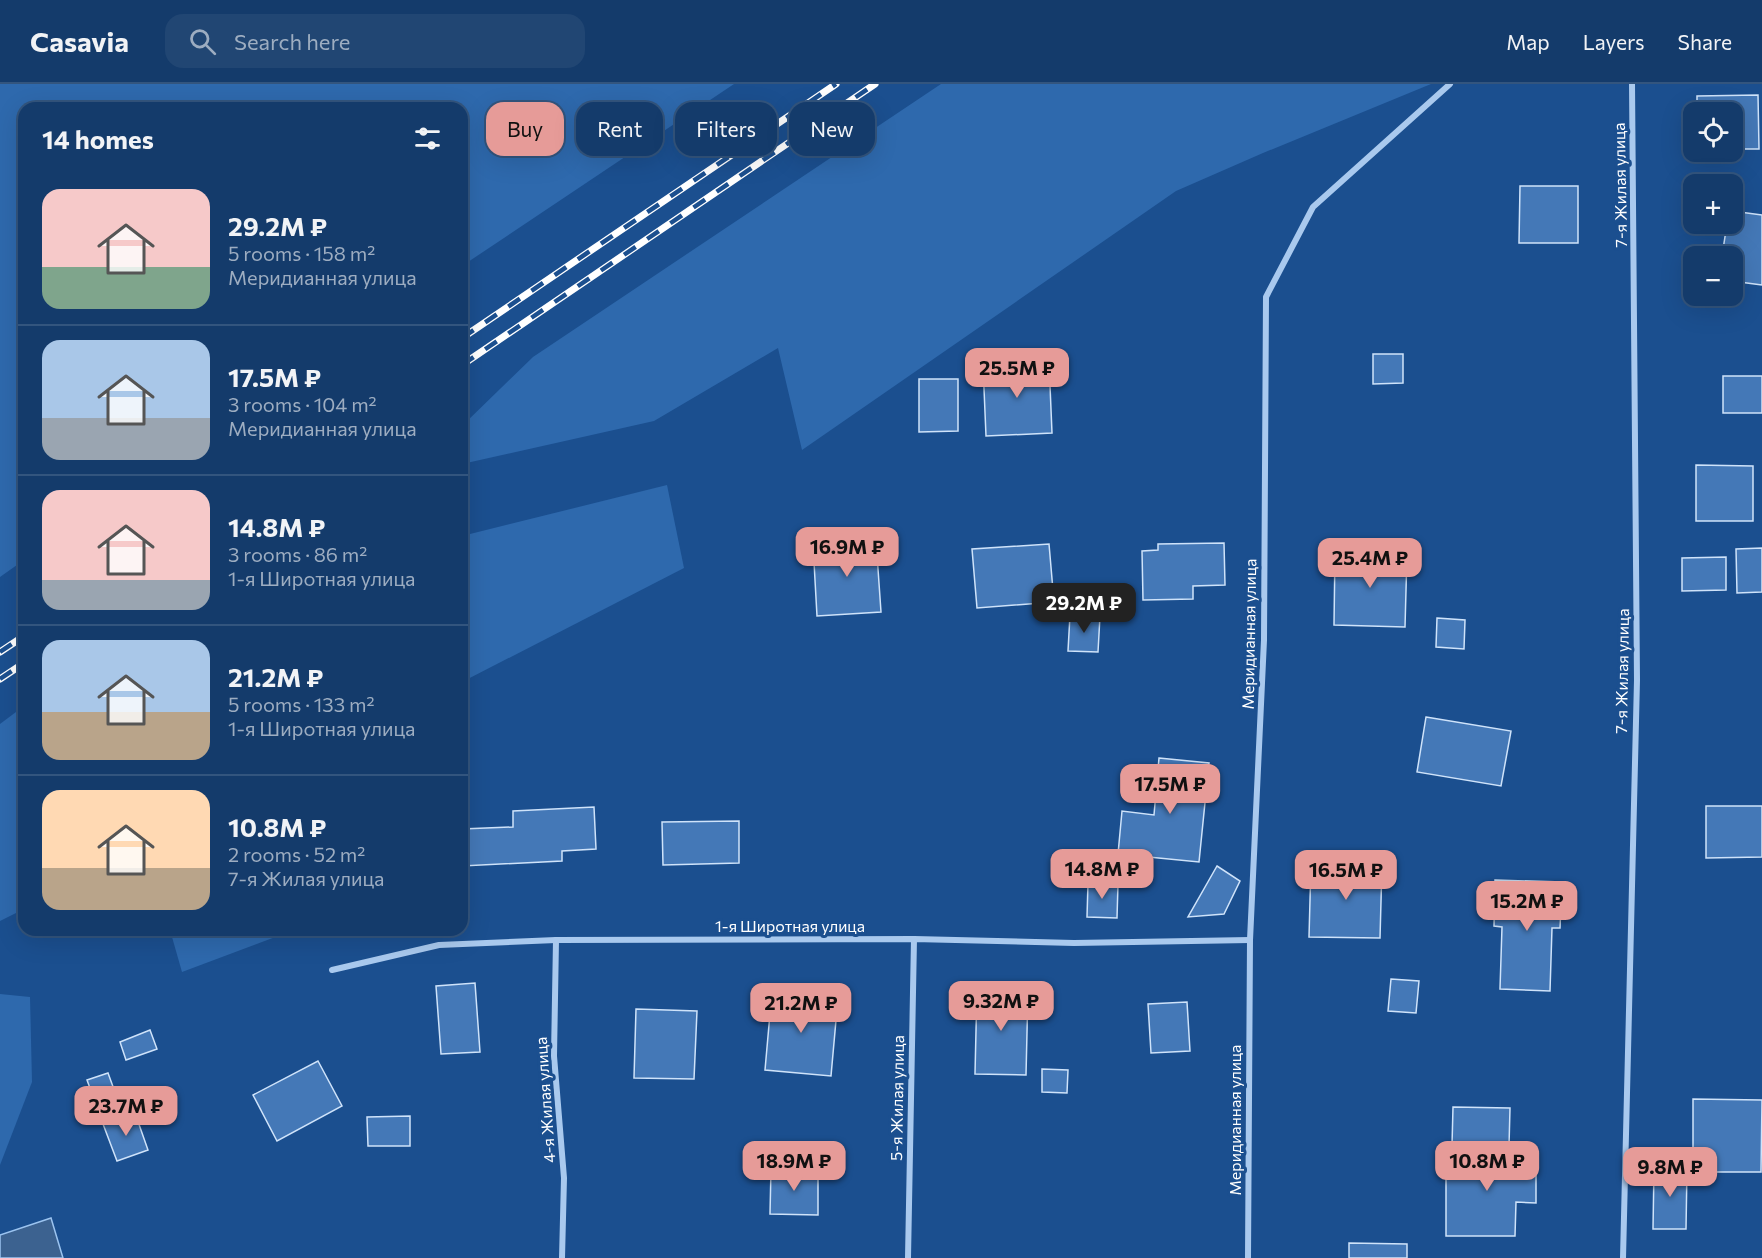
<!DOCTYPE html>
<html lang="en">
<head>
<meta charset="utf-8">
<style>
  body { margin:0; font-family:Commissioner,sans-serif; background:#214673; color:#f1f3f6; height:100vh; display:flex; flex-direction:column; font-size:22px; white-space:nowrap }
  * { box-sizing:border-box; margin:0 }
  p { font-size:20px; color:#9dadc1 }
  .icon { flex:none; width:33px; height:33px; fill:none; stroke:currentColor; stroke-width:2; stroke-linecap:round; stroke-linejoin:round }
  .map { position:relative; flex:1; overflow:hidden }
  .sheet { position:absolute; left:18px; top:18px; width:450px; height:834px; display:flex; flex-direction:column; background:#143b6b; border-radius:18px; box-shadow:0 6px 24px #0002,0 0 0 2px #33557e }
  .sheet>* { flex:none }
  .top-card { position:absolute; left:486px; top:18px; width:570px; height:54px; display:flex; gap:12px }
  .tools { position:absolute; left:1683px; top:18px; display:grid; gap:12px }
  .tools a { display:grid; place-items:center; width:60px; height:60px; border-radius:12px; background:#143b6b; box-shadow:0 6px 24px #0002,0 0 0 2px #33557e; font-size:30px }
  .price { position:absolute; translate:-50% -51px; padding:0 14px; border-radius:12px; background:#e69b98; color:#111; font-size:20px; line-height:39px; filter:drop-shadow(0 2px 3px #0008) }
  .price::after { content:''; position:absolute; left:50%; top:36px; width:18px; height:14px; margin-left:-9px; background:inherit; clip-path:polygon(0 0,100% 0,50% 100%) }
  .price.current { background:#222; color:#fff }
  ul { padding:0; list-style:none }
  li { display:flex; align-items:center; gap:18px; height:150px; padding:0 24px }
  li+li { border-top:2px solid #33557e }
  li span { display:grid; place-items:center; flex:none; width:168px; height:120px; border-radius:18px; color:#555 }
  li>.icon { margin-inline-start:auto }
  span .icon { width:72px; height:72px; fill:#fffc; stroke-width:1 }
  li b { font-size:26px }
  h2 { display:flex; justify-content:space-between; align-items:center; height:72px; padding:0 24px; font-size:26px }
  .tag { padding:0 21px; border-radius:18px; background:#143b6b; box-shadow:0 6px 24px #0002,0 0 0 2px #33557e; font-size:21px; line-height:54px }
  .tag.current { background:#e69b98; color:#111 }
  header { display:flex; align-items:center; gap:36px; box-sizing:border-box; height:84px; padding:0 30px; background:#143b6b; border-bottom:2px solid #33557e }
  header strong { font-size:28px }
  nav { display:flex; gap:33px; margin-inline-start:auto; font-size:21px }
  .search { width:420px; height:54px; background:#214673; display:flex; align-items:center; gap:15px; box-sizing:border-box; padding:0 21px; border-radius:18px; color:#9dadc1; font-size:22px }
  .map>svg:first-child { display:block }
</style>
</head>
<body>
<header>
<strong>Casavia</strong>
<div class="search"><svg class="icon" aria-label="search" viewBox="0 0 24 24"><circle cx="10" cy="10" r="6"/><path d="M15 15l6 6"/></svg>Search here</div>
<nav><a>Map</a><a>Layers</a><a>Share</a></nav>
</header>
<div class="map">
<svg width="1762" height="1174" viewBox="0 0 1762 1174">
  <rect width="100%" height="100%" fill="#1b4f8f"/>
  <g fill="#2e69ad">
    <path d="M0 0H734L462 182V24H24V476L0 493Z"/>
    <path d="M941 0H1431L1263 69 1176 107 802 366 778 264 654 337 462 380V342L533 273Z"/>
    <path d="M667 401 684 484 462 598V452Z"/>
    <path d="M24 622V825L0 837V640Z"/>
    <path d="M170 846H294L182 888Z"/>
    <path d="M0 910 30 913 32 998 0 1081Z"/>
  </g>
  <path fill="#3c6290" stroke="#9cc4f0" stroke-width="1.5" d="M51 1134 63 1174H0V1151Z"/>
  <g fill="#4478b7" stroke="#cfe3fa" stroke-width="1.5">
    <path d="M1758 11 1759 65H1732V28H1697V12Z"/>
    <path d="M1520 102H1578V159H1519Z"/>
    <path d="M1732 127 1762 131V201L1732 197V172H1722L1727 140H1732Z"/>
    <path d="M1373 270H1403V299L1373 300Z"/>
    <path d="M1049 278 1052 349 986 352 983 281Z"/>
    <rect x="1723" y="292" width="39" height="37"/>
    <path d="M919 295H958V347L919 348Z"/>
    <path d="M1696 381 1753 382V437H1696Z"/>
    <path d="M876 456 881 528 817 532 813 460Z"/>
    <path d="M1224 459 1225 501 1193 502V515L1143 516 1142 467 1158 466V460Z"/>
    <path d="M1049 460 1054 518 977 524 972 465Z"/>
    <path d="M1762 464V508L1737 509 1736 465Z"/>
    <path d="M1335 468 1407 470 1405 543 1334 541Z"/>
    <path d="M1726 473V506L1682 507V474Z"/>
    <path d="M1070 531 1100 532 1098 568 1068 567Z"/>
    <path d="M1437 534 1465 536 1464 565 1436 563Z"/>
    <path d="M1426 633 1511 647 1501 702 1417 688Z"/>
    <path d="M1159 674 1209 679 1199 778 1118 770 1122 727 1154 731Z"/>
    <path d="M1706 722H1762V773L1706 774Z"/>
    <path d="M594 723 596 765 562 767V777L462 782V745L513 743V727Z"/>
    <path d="M739 737V779L663 781 662 738Z"/>
    <path d="M1311 780 1382 781 1380 854 1309 853Z"/>
    <path d="M1217 782 1240 797 1224 830 1188 833Z"/>
    <path d="M1495 796 1562 798 1560 844H1552L1550 907 1500 905 1502 843 1494 842Z"/>
    <path d="M1088 799 1118 800 1117 834 1087 833Z"/>
    <path d="M1391 895 1419 897 1416 929 1388 927Z"/>
    <path d="M475 899 480 968 441 970 436 902Z"/>
    <path d="M977 904 1028 906 1026 991 975 990Z"/>
    <path d="M772 907 838 914 831 992 765 986Z"/>
    <path d="M1187 918 1190 967 1151 969 1148 920Z"/>
    <path d="M636 925 697 927 694 995 634 994Z"/>
    <path d="M150 946 157 965 126 976 120 958Z"/>
    <path d="M318 977 342 1022 277 1057 253 1011Z"/>
    <path d="M1042 985 1068 986 1067 1009 1042 1008Z"/>
    <path d="M108 989 123 1030 102 1037 87 996Z"/>
    <path d="M1693 1015 1762 1016 1761 1088H1693Z"/>
    <path d="M1453 1023 1510 1024 1509 1062 1452 1061Z"/>
    <path d="M135 1029 148 1066 117 1077 103 1040Z"/>
    <path d="M410 1032V1062H368L367 1033Z"/>
    <path d="M1446 1069 1536 1070V1119L1516 1118 1515 1152H1446Z"/>
    <path d="M1654 1084H1687L1686 1145H1653Z"/>
    <path d="M771 1085 818 1086V1131L770 1130Z"/>
    <path d="M1349 1159 1407 1160V1174H1349Z"/>
  </g>
  <g fill="none" stroke-linecap="round" stroke-linejoin="round">
    <g stroke="#a9c9ee" stroke-width="6">
      <path d="M556 856 554 972 564 1094 562 1174"/>
      <path d="M332 886 439 861 556 856 914 855 1074 859 1250 856"/>
      <path d="M908 1174 914 855"/>
      <path d="M1248 1174 1250 856 1264 556 1266 213 1313 123 1450 0"/>
      <path d="M1623 1174 1637 596 1632 0"/>
    </g>
    <defs>
      <g id="rail">
        <path d="M462 254 836 0"/>
        <path d="M462 281 875 0"/>
        <path d="M0 568 24 552"/>
        <path d="M0 595 24 579"/>
      </g>
    </defs>
    <use href="#rail" stroke="#fff" stroke-width="7"/>
    <use href="#rail" stroke="#1b4f8f" stroke-width="4.5" stroke-dasharray="14" stroke-linecap="butt"/>
  </g>
  <g text-anchor="middle" stroke-width="6" stroke-linejoin="round" paint-order="stroke">
    <g font-size="16" fill="#fff" stroke="#1b4f8f">
      <text transform="translate(1620 101) rotate(-91)" y="6">7-я Жилая улица</text>
      <text transform="translate(1249 550) rotate(-89)" y="6">Меридианная улица</text>
      <text transform="translate(1622 587) rotate(-89)" y="6">7-я Жилая улица</text>
      <text x="790" y="848">1-я Широтная улица</text>
      <text transform="translate(897 1014) rotate(-89)" y="6">5-я Жилая улица</text>
      <text transform="translate(545 1016) rotate(-94)" y="6">4-я Жилая улица</text>
      <text transform="translate(1235 1036) rotate(-90)" y="6">Меридианная улица</text>
    </g>
  </g>
</svg>
<div class="tools">
<a><svg class="icon" aria-label="locate" viewBox="0 0 24 24"><circle cx="12" cy="12" r="6"/><path d="M12 2v4M12 18v4M2 12h4M18 12h4"/></svg></a>
<a>+</a>
<a>−</a>
</div>
<b class="price" style="left:1017px;top:315px">25.5M ₽</b>
<b class="price" style="left:847px;top:494px">16.9M ₽</b>
<b class="price" style="left:1370px;top:505px">25.4M ₽</b>
<b class="price current" style="left:1084px;top:550px">29.2M ₽</b>
<b class="price" style="left:1170px;top:731px">17.5M ₽</b>
<b class="price" style="left:1102px;top:816px">14.8M ₽</b>
<b class="price" style="left:1346px;top:817px">16.5M ₽</b>
<b class="price" style="left:1527px;top:848px">15.2M ₽</b>
<b class="price" style="left:1001px;top:948px">9.32M ₽</b>
<b class="price" style="left:801px;top:950px">21.2M ₽</b>
<b class="price" style="left:126px;top:1053px">23.7M ₽</b>
<b class="price" style="left:794px;top:1108px">18.9M ₽</b>
<b class="price" style="left:1487px;top:1108px">10.8M ₽</b>
<b class="price" style="left:1670px;top:1114px">9.8M ₽</b>
<div class="top-card">
<a class="tag current">Buy</a>
<a class="tag">Rent</a>
<a class="tag">Filters</a>
<a class="tag">New</a>
</div>
<section class="sheet">
<h2>14 homes<svg class="icon" aria-label="filters" viewBox="0 0 24 24"><path d="M4 7h16M4 17h16"/><circle cx="9" cy="7" r="2"/><circle cx="15" cy="17" r="2"/></svg></h2>
<ul>
<li><span style="background:linear-gradient(#f6c9c9 65%,#7fa58c 0)"><svg class="icon" aria-label="home" viewBox="0 0 24 24"><path d="M3 11l9-7 9 7M6 9v11h12V9"/></svg></span><div><b>29.2M ₽</b><p>5 rooms · 158 m²</p><p>Меридианная улица</p></div></li>
<li><span style="background:linear-gradient(#a9c7e8 65%,#9aa5b1 0)"><svg class="icon" aria-label="home" viewBox="0 0 24 24"><path d="M3 11l9-7 9 7M6 9v11h12V9"/></svg></span><div><b>17.5M ₽</b><p>3 rooms · 104 m²</p><p>Меридианная улица</p></div></li>
<li><span style="background:linear-gradient(#f6c9c9 75%,#9aa5b1 0)"><svg class="icon" aria-label="home" viewBox="0 0 24 24"><path d="M3 11l9-7 9 7M6 9v11h12V9"/></svg></span><div><b>14.8M ₽</b><p>3 rooms · 86 m²</p><p>1-я Широтная улица</p></div></li>
<li><span style="background:linear-gradient(#a9c7e8 60%,#b9a48a 0)"><svg class="icon" aria-label="home" viewBox="0 0 24 24"><path d="M3 11l9-7 9 7M6 9v11h12V9"/></svg></span><div><b>21.2M ₽</b><p>5 rooms · 133 m²</p><p>1-я Широтная улица</p></div></li>
<li><span style="background:linear-gradient(#ffd9b3 65%,#b9a48a 0)"><svg class="icon" aria-label="home" viewBox="0 0 24 24"><path d="M3 11l9-7 9 7M6 9v11h12V9"/></svg></span><div><b>10.8M ₽</b><p>2 rooms · 52 m²</p><p>7-я Жилая улица</p></div></li>
</ul>
</section>
</div>
</body>
</html>
